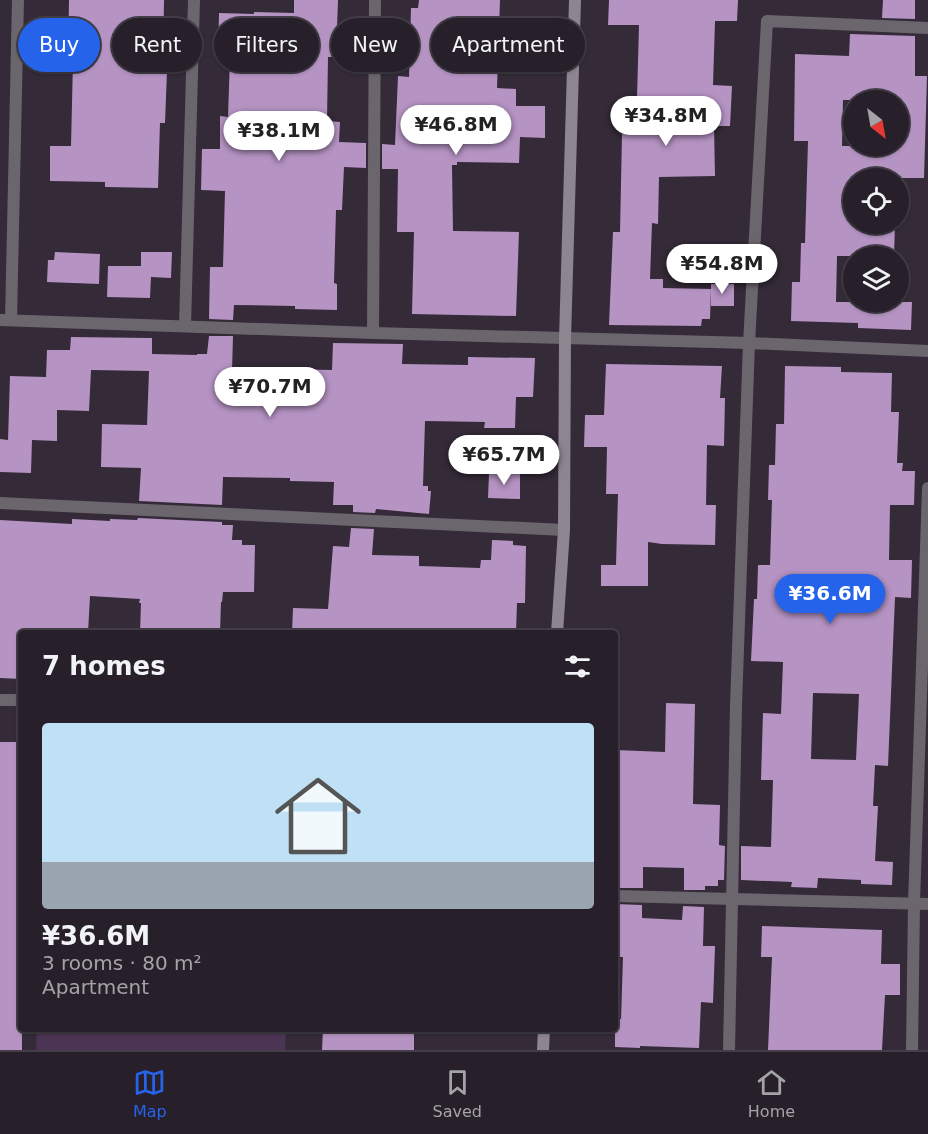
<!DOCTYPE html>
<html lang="en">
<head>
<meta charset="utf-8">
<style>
  body { margin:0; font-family:"DejaVu Sans",sans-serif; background:#2f2832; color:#f1f3f6; height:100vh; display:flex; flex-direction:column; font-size:22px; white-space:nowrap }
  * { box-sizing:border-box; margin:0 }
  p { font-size:20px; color:#a4a3a8 }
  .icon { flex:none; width:33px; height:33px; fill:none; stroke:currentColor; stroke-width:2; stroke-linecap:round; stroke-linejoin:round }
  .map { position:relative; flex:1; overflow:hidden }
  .side { position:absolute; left:18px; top:630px; width:600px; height:402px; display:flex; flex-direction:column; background:#27202a; border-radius:6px; box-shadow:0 2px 4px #0004,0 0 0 2px #433e47 }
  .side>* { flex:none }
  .guide { position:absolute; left:18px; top:18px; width:600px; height:54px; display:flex; gap:12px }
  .needle { width:39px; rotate:149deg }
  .tools { position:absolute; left:843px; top:90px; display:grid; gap:12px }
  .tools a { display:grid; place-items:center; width:66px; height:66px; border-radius:50%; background:#27202a; box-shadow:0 2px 4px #0004,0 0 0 2px #433e47; font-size:30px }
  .price { position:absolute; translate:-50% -51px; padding:0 14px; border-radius:21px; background:#fff; color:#222; font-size:20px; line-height:39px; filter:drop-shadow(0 2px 3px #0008) }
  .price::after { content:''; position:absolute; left:50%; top:36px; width:18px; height:14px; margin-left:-9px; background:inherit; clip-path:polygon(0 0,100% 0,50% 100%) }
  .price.active { background:#2563eb; color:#fff }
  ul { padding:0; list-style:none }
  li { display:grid; align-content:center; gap:12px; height:318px; padding:0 24px }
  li+li { border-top:2px solid #433e47 }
  li span { display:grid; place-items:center; height:186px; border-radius:6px; color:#555 }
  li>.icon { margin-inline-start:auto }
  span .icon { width:108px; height:108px; fill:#fffc; stroke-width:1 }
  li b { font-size:26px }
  h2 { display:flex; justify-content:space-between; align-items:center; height:72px; padding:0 24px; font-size:26px }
  .tag { padding:0 21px; border-radius:27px; background:#27202a; box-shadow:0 2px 4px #0004,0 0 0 2px #433e47; font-size:21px; line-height:54px }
  .tag.active { background:#2563eb; color:#fff }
  .tabs { display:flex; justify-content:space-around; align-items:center; height:84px; border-top:2px solid #433e47; background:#27202a; font-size:16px; color:#a4a3a8 }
  .tabs a { display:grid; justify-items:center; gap:3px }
  .tabs .active { color:#2563eb }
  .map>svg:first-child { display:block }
</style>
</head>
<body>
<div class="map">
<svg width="928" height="1050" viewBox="0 0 928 1050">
  <rect width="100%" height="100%" fill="#342a38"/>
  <path fill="#4b3454" d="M37 1029H286L285 1050H36Z"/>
  <g fill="#b593c3" fill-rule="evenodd">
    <path d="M69 0H164L163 71H167L165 123H160L158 188 105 187V182L50 181V146H71L73 60H68Z"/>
    <path d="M294 0H338L336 57H328L327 121 340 122 339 142 366 143V168L344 167 342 210H336L334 283 337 284V310L295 309V306L234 305 233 320 209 319 210 267H223L225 191 201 190 202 149H220V116L228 117 230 57 218 56 219 13 254 14V12L294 13Z"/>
    <path d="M419 0H500L497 88 516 89V106H545V138L520 137 519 163 457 162V165H452L453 231 519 232 516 316 412 314 414 232H397L398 169H382V144L395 145 398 76 409 77 411 8H418Z"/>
    <path d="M609 0H738L737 21H715L713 85 732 86 730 126H714L715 176 659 177 658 224 652 223 650 279H663V288L711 289 710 319H702L701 326 609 325 613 232H620L622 134H636L639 25H608Z"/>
    <path d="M883 0H915V19L882 18Z"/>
    <path d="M850 34 915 36V76H927L924 178H854V224H895L894 256H837L836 302H912L911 330 858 328V323L791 321 792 282H800L801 243H805L808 141H794L795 54 849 56ZM843 100H898V146H842Z"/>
    <path d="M55 252 100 254 99 284 47 282 48 260H54Z"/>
    <path d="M141 252H172L171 278 151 277 150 298 107 297 108 266H141Z"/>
    <rect x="711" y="284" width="23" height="22"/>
    <path d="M209 336H233L232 371 286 372V369L332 370 333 343 403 344 402 364 468 365V357L535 358 533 397H516L515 428H484L485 422 425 421 423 486H428V491H431L429 514 376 509 375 513 353 512V505H333L334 482 290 481V478L223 477 222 505 139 501 141 468 101 467 102 424 147 425 149 371 91 370 89 411 57 410V441L32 440 31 473 0 472V439L8 440 10 376 46 377 47 350H70L71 337 152 338V354L197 355V354H207Z"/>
    <path d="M606 364 722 366 720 398H725L724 446 707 445 706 505H716L715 545 662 544 648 542V586H601V565H616L618 494H606L607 447H584L585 415H604Z"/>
    <path d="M785 366 841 367V372L892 373 891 412H899L897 463H903L902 471H915L914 505H890L889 560H912L911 598 895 597 888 766 875 765 873 806H878L875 861 893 862 892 885 861 884V880L818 878 817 888 791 887 792 882 741 880V846L771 847 773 780H761L763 713 781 714 783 662 751 661 754 599H757L758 565H770L772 500H768L769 465H775L776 424H784ZM813 693 859 694 856 760 811 759Z"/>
    <path d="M489 473 520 474V499L488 498Z"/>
    <path d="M138 518 222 522V525H233L232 540H242V545H255L254 592H223L222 602H221L220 633H140L141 603H139L140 599 90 596 88 633H21V679L0 678V520L72 524V519L110 521V519L137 520Z"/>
    <path d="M351 528 374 529 372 555 419 556V566L480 568 481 560H491L492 540 513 541V545L526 546 525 603H517L516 633H292L293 608 328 609 333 546 349 547Z"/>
    <path d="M666 703 695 704 693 804 720 805 719 845 725 846 724 880H718V886H705V890H684V868L643 867V888H615V750L665 752Z"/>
    <path d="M0 742H21L22 1050H0Z"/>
    <path d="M615 904 642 905V918L682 920 683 906 704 907 703 946H715L713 1003 701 1002 699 1048 640 1046V1048L615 1047V1019H621L623 957H615Z"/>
    <path d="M762 926 882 930 881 964H900V995H885L882 1050H768L772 957H761Z"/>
    <path d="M323 1029H414V1050H322Z"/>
  </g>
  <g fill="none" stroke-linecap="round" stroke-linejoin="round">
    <g stroke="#6b666d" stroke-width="12">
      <path d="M0 320 373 333 749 343 928 351"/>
      <path d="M11 320 18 0"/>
      <path d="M185 326 194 0"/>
      <path d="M373 333 375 0"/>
      <path d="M0 503 564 530"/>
      <path d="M0 700H21"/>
      <path d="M615 896 928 904"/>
      <path d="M729 1050 736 705 749 343 767 21 928 28"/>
      <path d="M912 1050 914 904 928 488"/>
    </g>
    <g stroke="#8d8590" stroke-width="12">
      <path d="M557 633 564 530 565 339 575 0"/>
      <path d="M543 1050 544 1029"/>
    </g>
  </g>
</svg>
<div class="tools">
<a><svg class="needle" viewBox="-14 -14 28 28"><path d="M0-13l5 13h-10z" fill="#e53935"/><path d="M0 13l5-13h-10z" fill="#a4a3a8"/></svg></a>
<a><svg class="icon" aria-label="locate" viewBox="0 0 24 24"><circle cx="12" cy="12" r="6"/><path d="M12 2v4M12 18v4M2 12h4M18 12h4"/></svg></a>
<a><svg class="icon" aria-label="layers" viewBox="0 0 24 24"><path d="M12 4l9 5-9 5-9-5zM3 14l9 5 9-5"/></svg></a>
</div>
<b class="price" style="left:666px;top:147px">¥34.8M</b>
<b class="price" style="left:456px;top:156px">¥46.8M</b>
<b class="price" style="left:279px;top:162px">¥38.1M</b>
<b class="price" style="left:722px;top:295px">¥54.8M</b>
<b class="price" style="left:270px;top:418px">¥70.7M</b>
<b class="price" style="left:504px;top:486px">¥65.7M</b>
<b class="price active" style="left:830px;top:625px">¥36.6M</b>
<div class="guide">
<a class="tag active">Buy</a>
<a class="tag">Rent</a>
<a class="tag">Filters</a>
<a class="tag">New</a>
<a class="tag">Apartment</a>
</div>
<section class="side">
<h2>7 homes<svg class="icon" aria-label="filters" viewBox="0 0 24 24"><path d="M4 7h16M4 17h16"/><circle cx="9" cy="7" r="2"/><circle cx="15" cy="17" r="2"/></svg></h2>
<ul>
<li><span style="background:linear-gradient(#bfe0f5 75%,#9aa5b1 0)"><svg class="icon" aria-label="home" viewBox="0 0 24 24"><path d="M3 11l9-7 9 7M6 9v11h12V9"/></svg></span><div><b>¥36.6M</b><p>3 rooms · 80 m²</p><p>Apartment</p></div></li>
</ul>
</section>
</div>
<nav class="tabs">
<a class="active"><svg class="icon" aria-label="map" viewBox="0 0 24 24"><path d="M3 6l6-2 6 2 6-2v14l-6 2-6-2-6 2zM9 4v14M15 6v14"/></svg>Map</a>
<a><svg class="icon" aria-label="saved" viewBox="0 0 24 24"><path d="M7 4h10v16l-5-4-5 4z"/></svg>Saved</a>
<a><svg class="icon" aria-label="home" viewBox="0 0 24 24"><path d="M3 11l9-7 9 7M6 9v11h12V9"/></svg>Home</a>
</nav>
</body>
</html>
